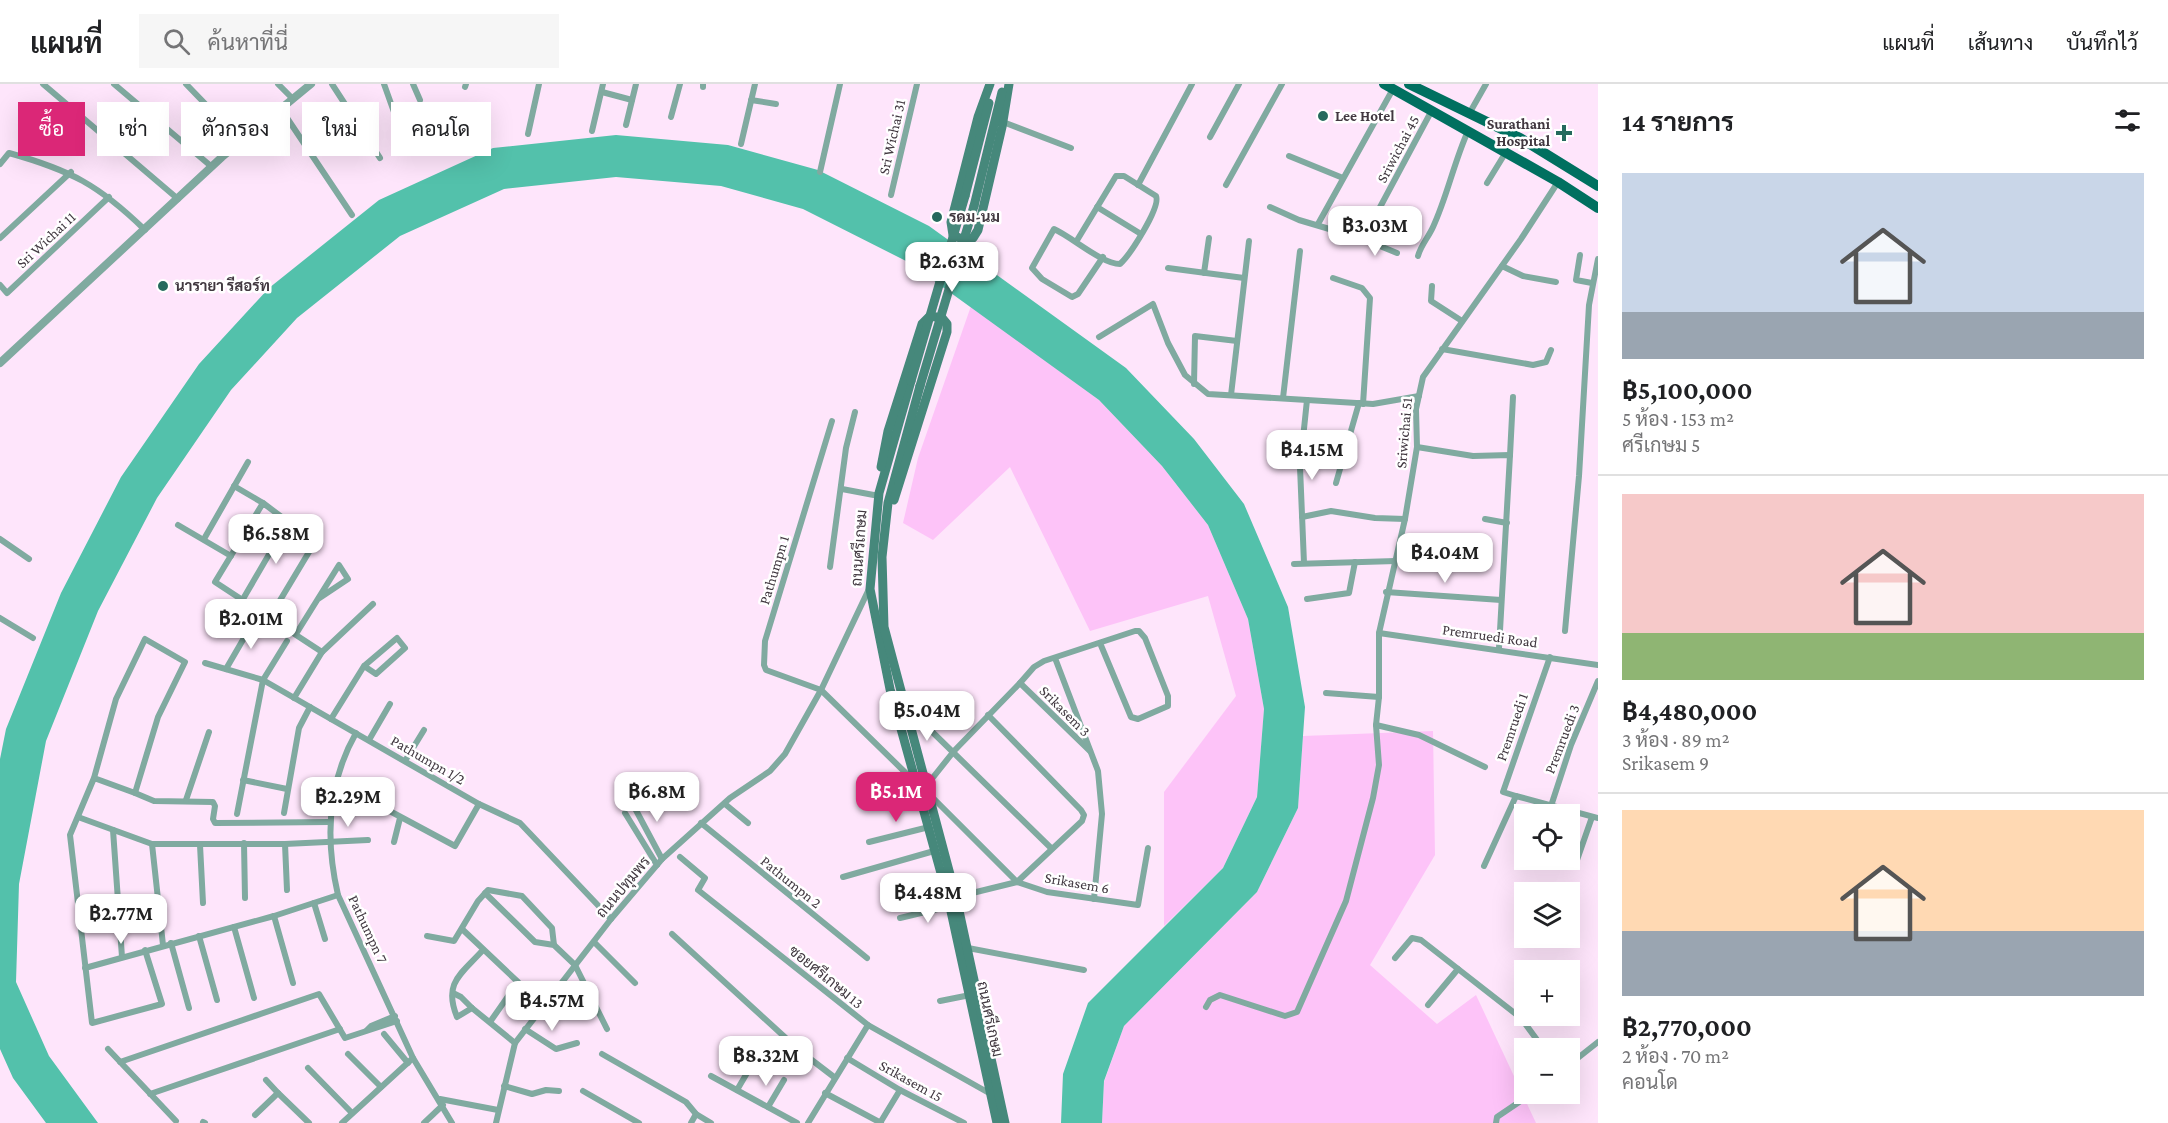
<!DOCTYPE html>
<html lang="th">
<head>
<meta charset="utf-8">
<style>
  body { margin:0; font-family:"Crimson Pro",Sarabun,serif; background:#f6f6f6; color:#202124; height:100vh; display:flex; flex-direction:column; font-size:22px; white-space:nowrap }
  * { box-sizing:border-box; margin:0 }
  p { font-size:20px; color:#757577 }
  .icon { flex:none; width:33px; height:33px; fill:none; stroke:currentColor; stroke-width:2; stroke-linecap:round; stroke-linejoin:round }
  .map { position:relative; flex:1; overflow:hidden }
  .sheet { display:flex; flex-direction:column; background:#fff; width:570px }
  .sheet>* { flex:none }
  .banner { position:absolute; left:18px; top:18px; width:570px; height:54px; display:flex; gap:12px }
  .buttons { position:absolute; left:1514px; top:720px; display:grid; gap:12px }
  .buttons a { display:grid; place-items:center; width:66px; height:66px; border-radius:0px; background:#fff; box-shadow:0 6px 24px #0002; font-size:30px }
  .price { position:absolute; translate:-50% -51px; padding:0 14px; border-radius:12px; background:#fff; color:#222; font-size:20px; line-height:39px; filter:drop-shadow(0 2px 3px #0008) }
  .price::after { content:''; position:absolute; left:50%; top:36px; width:18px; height:14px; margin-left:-9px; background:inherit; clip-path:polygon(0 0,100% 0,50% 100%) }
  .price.active { background:#db2777; color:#fff }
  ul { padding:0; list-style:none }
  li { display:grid; align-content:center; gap:12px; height:318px; padding:0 24px }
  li+li { border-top:2px solid #e0e0e0 }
  li span { display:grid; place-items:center; height:186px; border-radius:0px; color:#555 }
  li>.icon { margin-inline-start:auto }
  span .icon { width:108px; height:108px; fill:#fffc; stroke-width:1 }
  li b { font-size:26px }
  h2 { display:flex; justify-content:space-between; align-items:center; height:72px; padding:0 24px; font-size:26px }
  .pill { padding:0 21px; border-radius:0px; background:#fff; box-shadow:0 6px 24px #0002; font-size:21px; line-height:54px }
  .pill.active { background:#db2777; color:#fff }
  header { display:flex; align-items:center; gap:36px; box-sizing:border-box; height:84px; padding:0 30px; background:#fff; border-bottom:2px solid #e0e0e0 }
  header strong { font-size:28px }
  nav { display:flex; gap:33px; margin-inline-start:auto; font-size:21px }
  .search { width:420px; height:54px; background:#f6f6f6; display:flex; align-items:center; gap:15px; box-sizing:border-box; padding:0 21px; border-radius:0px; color:#757577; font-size:22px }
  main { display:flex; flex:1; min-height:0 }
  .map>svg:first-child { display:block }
</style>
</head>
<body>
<header>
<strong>แผนที่</strong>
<div class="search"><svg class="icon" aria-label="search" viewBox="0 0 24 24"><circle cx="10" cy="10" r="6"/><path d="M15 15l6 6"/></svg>ค้นหาที่นี่</div>
<nav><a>แผนที่</a><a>เส้นทาง</a><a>บันทึกไว้</a></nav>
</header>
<main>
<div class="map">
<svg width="1598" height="1039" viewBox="0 0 1598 1039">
  <rect width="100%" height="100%" fill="#fee5fb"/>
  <g fill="#fdc3f8">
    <path d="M971 222 1099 316 1162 382 1208 441 1248 535 1264 625 1257 713 1223 784 1164 842V708L1236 612 1208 512 1090 547 1010 383 933 456 903 439 918 374Z"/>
    <path d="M1433 647 1435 771 1370 881 1437 940 1476 911 1536 1039H1102L1104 998 1124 942 1257 808 1298 724 1303 652Z"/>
  </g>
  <path fill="#53c1ab" d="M616 51 728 61 818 86 929 142 1126 284 1194 355 1244 420 1288 523 1305 623 1298 724 1257 808 1124 942 1104 997 1102 1039H1061L1063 990 1088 919 1223 784 1257 713 1264 625 1248 535 1208 441 1162 382 1099 316 908 178 803 125 721 102 616 93 504 105 400 152 297 234 231 306 157 414 98 527 46 657 19 800 16 898 49 972 98 1039H46L13 994 0 965V675L6 645 61 509 121 393 199 280 269 204 379 116 493 64Z"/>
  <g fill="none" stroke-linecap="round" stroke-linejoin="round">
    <g stroke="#80aaa0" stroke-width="6">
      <path d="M43 0 178 115"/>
      <path d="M114 0 212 83"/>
      <path d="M186 0 242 58"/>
      <path d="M278 0 293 15"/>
      <path d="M332 0 380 74"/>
      <path d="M384 0 394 28"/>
      <path d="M413 0 420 16"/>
      <path d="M465 3 466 0"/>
      <path d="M703 3V0"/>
      <path d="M602 8 632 16"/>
      <path d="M751 16 776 20"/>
      <path d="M281 25 352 131"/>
      <path d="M1469 30 1486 0"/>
      <path d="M671 33 680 0"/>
      <path d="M1003 38 1071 64"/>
      <path d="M626 41 636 0"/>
      <path d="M592 47 603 0"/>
      <path d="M528 50 539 0"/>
      <path d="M1210 53 1239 0"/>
      <path d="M741 60 755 0"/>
      <path d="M1289 72 1343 94"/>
      <path d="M0 80 9 69C70 86 99 101 145 146"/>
      <path d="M820 88 840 0"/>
      <path d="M1487 99 1506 68"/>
      <path d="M1138 101 1192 0"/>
      <path d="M1226 101 1282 0"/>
      <path d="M891 111 917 0"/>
      <path d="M1097 123 1141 150"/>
      <path d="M1270 123 1299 136 1363 155 1432 26"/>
      <path d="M1318 140 1393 5"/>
      <path d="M0 154 71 88"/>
      <path d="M1363 155 1397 169"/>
      <path d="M1076 158 1116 92H1124L1156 112C1161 123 1130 171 1120 180 1102 180 1072 153 1054 145L1032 184 1042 195 1072 213 1078 210 1103 173"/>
      <path d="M1580 171 1576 196 1592 199"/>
      <path d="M1418 172C1421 161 1428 154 1433 143 1447 113 1454 78 1468 47"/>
      <path d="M1502 182 1523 192 1556 198"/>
      <path d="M1168 184 1244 194"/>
      <path d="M1204 189 1209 154"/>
      <path d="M1333 194 1362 204 1370 214 1363 320"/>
      <path d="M0 201 7 209 109 113"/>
      <path d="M1432 202 1431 217 1462 237"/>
      <path d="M1099 253 1153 220 1168 259 1185 291 1208 310 1373 320 1419 312"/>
      <path d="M1442 265 1533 281 1546 278 1551 266"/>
      <path d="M1194 300 1195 252 1237 257"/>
      <path d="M1231 311 1249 157"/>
      <path d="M1283 314 1300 167"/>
      <path d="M832 337 765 557 764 581 766 586 821 606 915 698"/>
      <path d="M1417 363 1473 372 1510 371 1499 564"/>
      <path d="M1510 371 1513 313"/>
      <path d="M1336 399 1359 319"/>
      <path d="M234 402 263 419"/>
      <path d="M842 405 879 412"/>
      <path d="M1302 433 1331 427 1375 434 1405 435"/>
      <path d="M1485 435 1507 439"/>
      <path d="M178 441 231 472"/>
      <path d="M0 455 29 475"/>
      <path d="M204 455 248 378"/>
      <path d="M1304 479 1300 383 1307 316"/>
      <path d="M1294 480 1396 477"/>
      <path d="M830 483 846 364 855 328"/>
      <path d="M1386 508 1501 516"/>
      <path d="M243 515 289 436"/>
      <path d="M1307 515 1349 509 1355 478"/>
      <path d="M270 533 315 458 263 419 215 498 322 568"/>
      <path d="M0 534 33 554"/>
      <path d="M1565 547 1579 392 1589 221 1598 175"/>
      <path d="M1379 549 1598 581"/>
      <path d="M296 550 339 481 348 495 318 515"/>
      <path d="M1055 574 1098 687 1102 730 1094 815"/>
      <path d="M205 579 263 596 479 720 520 739 611 835"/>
      <path d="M226 585 255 535"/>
      <path d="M1020 599 1034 583 1044 577 1135 547H1139L1145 554 1168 612V622L1138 635 1131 633 1100 559"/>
      <path d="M1326 609 1379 613"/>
      <path d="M294 614 322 568 373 520"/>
      <path d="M916 632 1051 764"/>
      <path d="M331 635 364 582 397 554 405 564 376 590 364 582"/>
      <path d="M1376 641 1419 651 1485 683"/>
      <path d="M356 649C327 700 325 755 338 811L413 974 452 1039"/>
      <path d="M369 656 390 620"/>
      <path d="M405 677 424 646"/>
      <path d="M94 694 135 709 158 633 185 578 145 555 116 615 94 694 70 751 92 939 162 920 145 866"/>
      <path d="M243 696 287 705"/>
      <path d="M927 701 954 667 1020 599 1090 667"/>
      <path d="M335 705 358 710 455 762 479 720"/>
      <path d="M135 709 154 717 213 718 215 722 213 735 215 739 329 738"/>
      <path d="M930 711 1017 798 1082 737 1084 731 1081 726 988 631"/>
      <path d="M1516 712 1503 708 1550 573"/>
      <path d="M630 715 662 775"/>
      <path d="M186 716 209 648"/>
      <path d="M725 720 748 739"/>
      <path d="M1551 722 1571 661 1598 597"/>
      <path d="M284 729 299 644 310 623"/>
      <path d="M625 729 657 781"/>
      <path d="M237 730 263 596 287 557"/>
      <path d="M78 733 152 760H285L368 756"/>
      <path d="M701 739 867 874"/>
      <path d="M113 746 122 873"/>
      <path d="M394 758 400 734"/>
      <path d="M869 758 929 743"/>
      <path d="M244 759 245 814"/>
      <path d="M152 760 163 861"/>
      <path d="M285 760 287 806"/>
      <path d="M200 761 203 819"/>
      <path d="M680 773 705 794 698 806 868 941 989 1009"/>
      <path d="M1577 776 1592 733"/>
      <path d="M1484 782 1516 712 1598 734"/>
      <path d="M843 793 934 767"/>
      <path d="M485 809 535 858 554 861 575 881 607 945"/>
      <path d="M956 813 1017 798 1047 808 1138 821 1148 764"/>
      <path d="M314 819 325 855"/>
      <path d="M274 832 293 899"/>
      <path d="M900 834 950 822"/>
      <path d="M234 843 254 914"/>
      <path d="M462 845 518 898 490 938"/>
      <path d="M672 850 800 967 834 993"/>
      <path d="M199 852 217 916"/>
      <path d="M427 852 454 857 478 817 488 806 522 812 552 844 554 861"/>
      <path d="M594 858 635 899"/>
      <path d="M171 859 189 924"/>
      <path d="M968 864 1084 886"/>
      <path d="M1395 874 1412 854 1421 856 1521 934 1543 964"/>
      <path d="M85 884 274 832 338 811"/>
      <path d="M453 909 461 913 472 924 515 959"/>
      <path d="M940 917 970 911"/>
      <path d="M1428 921 1458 885"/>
      <path d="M1206 923 1210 916 1220 911 1285 932 1297 928 1346 817 1373 714 1379 681 1376 641 1379 613V549L1405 435 1417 363 1416 325 1423 293 1521 155 1558 98"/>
      <path d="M472 924 457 933C443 899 461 890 483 866"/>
      <path d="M525 945 556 965 577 959"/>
      <path d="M367 946 371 942 395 932"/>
      <path d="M384 950 408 979"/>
      <path d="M108 965 176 1037"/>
      <path d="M348 970 381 1003"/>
      <path d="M602 970 686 1018 696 1030 711 1039"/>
      <path d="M847 974 900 1006 964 1039"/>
      <path d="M120 978 319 910 345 954 397 937"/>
      <path d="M1569 981 1598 958"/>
      <path d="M308 984 352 1029"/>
      <path d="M711 992 797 1039"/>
      <path d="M266 996 278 1009"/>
      <path d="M504 1002 532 1010 546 1006 559 1007"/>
      <path d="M737 1006 757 972"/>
      <path d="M583 1007 639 1039"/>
      <path d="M825 1009 881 1039"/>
      <path d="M150 1010 340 945"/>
      <path d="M440 1015 498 1026"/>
      <path d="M768 1023 784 996"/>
      <path d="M255 1031 278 1009 309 1039"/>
      <path d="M203 1038 205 1039"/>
      <path d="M342 1039 413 974"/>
      <path d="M424 1039 443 1021"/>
      <path d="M496 1039 515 959 611 835 662 775 730 714 770 687 785 670 821 606 869 505"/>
      <path d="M691 1039 696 1030"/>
      <path d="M808 1039 868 941"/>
      <path d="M880 1039 900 1006"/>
      <path d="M1496 1039 1497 1033 1531 1010"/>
    </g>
    <path stroke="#80aaa0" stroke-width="8" d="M0 279 222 73 311 0"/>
    <g stroke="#46887b" stroke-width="9">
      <path d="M990 0 978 33 951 138 953 151 964 156 973 154 978 146 1002 43 1009 0"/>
      <path d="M965 112 989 19"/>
      <path d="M974 122 1002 8"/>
      <path d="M911 297 879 409 870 505 890 605 949 818 997 1039"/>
      <path d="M920 302 888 419 882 473 884 543 956 813 1005 1039"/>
      <path d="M881 383 888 347 922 240 930 232 942 234 947 240V248L894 416"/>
    </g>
    <g stroke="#007060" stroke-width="10">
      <path d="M1384 0 1558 98 1598 124"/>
      <path d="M1409 0 1520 54 1598 102"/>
    </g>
    <g stroke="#46887b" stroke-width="9">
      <path d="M911 297 965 112"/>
      <path d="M920 302 974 122"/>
    </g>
  </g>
  <g fill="#256a5d" stroke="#fff" stroke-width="2">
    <circle cx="1323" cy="32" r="6"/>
    <path d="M1561 40h6v6h6v6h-6v6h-6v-6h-6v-6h6z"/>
    <circle cx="937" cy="133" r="6"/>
    <circle cx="163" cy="202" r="6"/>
  </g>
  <g text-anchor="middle" stroke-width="5" stroke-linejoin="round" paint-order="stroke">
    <g font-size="15" font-weight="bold" fill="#413840" stroke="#fff" text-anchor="start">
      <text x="1335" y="37">Lee Hotel</text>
      <text x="1550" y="45" text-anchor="end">Surathani<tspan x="1550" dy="17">Hospital</tspan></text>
      <text x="949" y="138">รดม-นม</text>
      <text x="175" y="207">นารายา รีสอร์ท</text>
    </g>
    <g font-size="15" fill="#413840" stroke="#fff">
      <text transform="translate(892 53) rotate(-77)" y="5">Sri Wichai 31</text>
      <text transform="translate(1398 65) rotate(-62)" y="5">Sriwichai 45</text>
      <text transform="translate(46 156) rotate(-43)" y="5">Sri Wichai 11</text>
      <text transform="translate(1404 349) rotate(-85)" y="5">Sriwichai 51</text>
      <text transform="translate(859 464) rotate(-86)" y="5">ถนนศรีเกษม</text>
      <text transform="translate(774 486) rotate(-73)" y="5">Pathumpn 1</text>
      <text transform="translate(1490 552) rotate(8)" y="5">Premruedi Road</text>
      <text transform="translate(1065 627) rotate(45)" y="5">Srikasem 3</text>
      <text transform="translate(1512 643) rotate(-71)" y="5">Premruedi 1</text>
      <text transform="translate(1562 655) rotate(-69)" y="5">Premruedi 3</text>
      <text transform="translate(428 676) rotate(30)" y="5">Pathumpn 1/2</text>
      <text transform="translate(791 798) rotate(39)" y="5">Pathumpn 2</text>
      <text transform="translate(1077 799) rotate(10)" y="5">Srikasem 6</text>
      <text transform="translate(623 803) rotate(-50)" y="5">ถนนปทุมพร</text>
      <text transform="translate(368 845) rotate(65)" y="5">Pathumpn 7</text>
      <text transform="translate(826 893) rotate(39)" y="5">ซอยศรีเกษม 13</text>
      <text transform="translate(990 935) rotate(78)" y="5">ถนนศรีเกษม</text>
      <text transform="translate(911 997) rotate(29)" y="5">Srikasem 15</text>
    </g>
  </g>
</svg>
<div class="buttons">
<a><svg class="icon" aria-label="locate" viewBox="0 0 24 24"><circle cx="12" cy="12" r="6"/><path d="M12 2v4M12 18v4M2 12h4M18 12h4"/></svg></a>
<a><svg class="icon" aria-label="layers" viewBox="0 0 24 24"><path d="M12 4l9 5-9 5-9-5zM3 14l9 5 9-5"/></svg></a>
<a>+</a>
<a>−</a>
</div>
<b class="price" style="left:1375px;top:173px">฿3.03M</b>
<b class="price" style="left:952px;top:209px">฿2.63M</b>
<b class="price" style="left:1312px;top:397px">฿4.15M</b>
<b class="price" style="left:276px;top:481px">฿6.58M</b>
<b class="price" style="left:1445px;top:500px">฿4.04M</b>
<b class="price" style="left:251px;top:566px">฿2.01M</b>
<b class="price" style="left:927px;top:658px">฿5.04M</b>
<b class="price" style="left:657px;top:739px">฿6.8M</b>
<b class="price active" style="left:896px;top:739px">฿5.1M</b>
<b class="price" style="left:348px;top:744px">฿2.29M</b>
<b class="price" style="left:928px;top:840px">฿4.48M</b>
<b class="price" style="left:121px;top:861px">฿2.77M</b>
<b class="price" style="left:552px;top:948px">฿4.57M</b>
<b class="price" style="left:766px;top:1003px">฿8.32M</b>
<div class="banner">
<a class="pill active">ซื้อ</a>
<a class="pill">เช่า</a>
<a class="pill">ตัวกรอง</a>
<a class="pill">ใหม่</a>
<a class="pill">คอนโด</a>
</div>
</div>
<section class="sheet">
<h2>14 รายการ<svg class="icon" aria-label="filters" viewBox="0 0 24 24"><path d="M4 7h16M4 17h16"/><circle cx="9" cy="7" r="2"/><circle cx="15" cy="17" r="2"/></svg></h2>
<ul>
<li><span style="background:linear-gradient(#c9d6e8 75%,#9aa5b1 0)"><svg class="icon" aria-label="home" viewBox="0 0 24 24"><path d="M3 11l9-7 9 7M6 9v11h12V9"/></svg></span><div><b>฿5,100,000</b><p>5 ห้อง · 153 m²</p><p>ศรีเกษม 5</p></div></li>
<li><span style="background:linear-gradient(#f6c9c9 75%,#8fb573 0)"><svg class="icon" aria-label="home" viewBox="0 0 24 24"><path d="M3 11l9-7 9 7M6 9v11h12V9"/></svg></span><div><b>฿4,480,000</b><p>3 ห้อง · 89 m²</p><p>Srikasem 9</p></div></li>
<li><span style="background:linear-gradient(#ffd9b3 65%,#9aa5b1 0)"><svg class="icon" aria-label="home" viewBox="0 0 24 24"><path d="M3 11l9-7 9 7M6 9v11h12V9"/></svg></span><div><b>฿2,770,000</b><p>2 ห้อง · 70 m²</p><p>คอนโด</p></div></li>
</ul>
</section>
</main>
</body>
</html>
